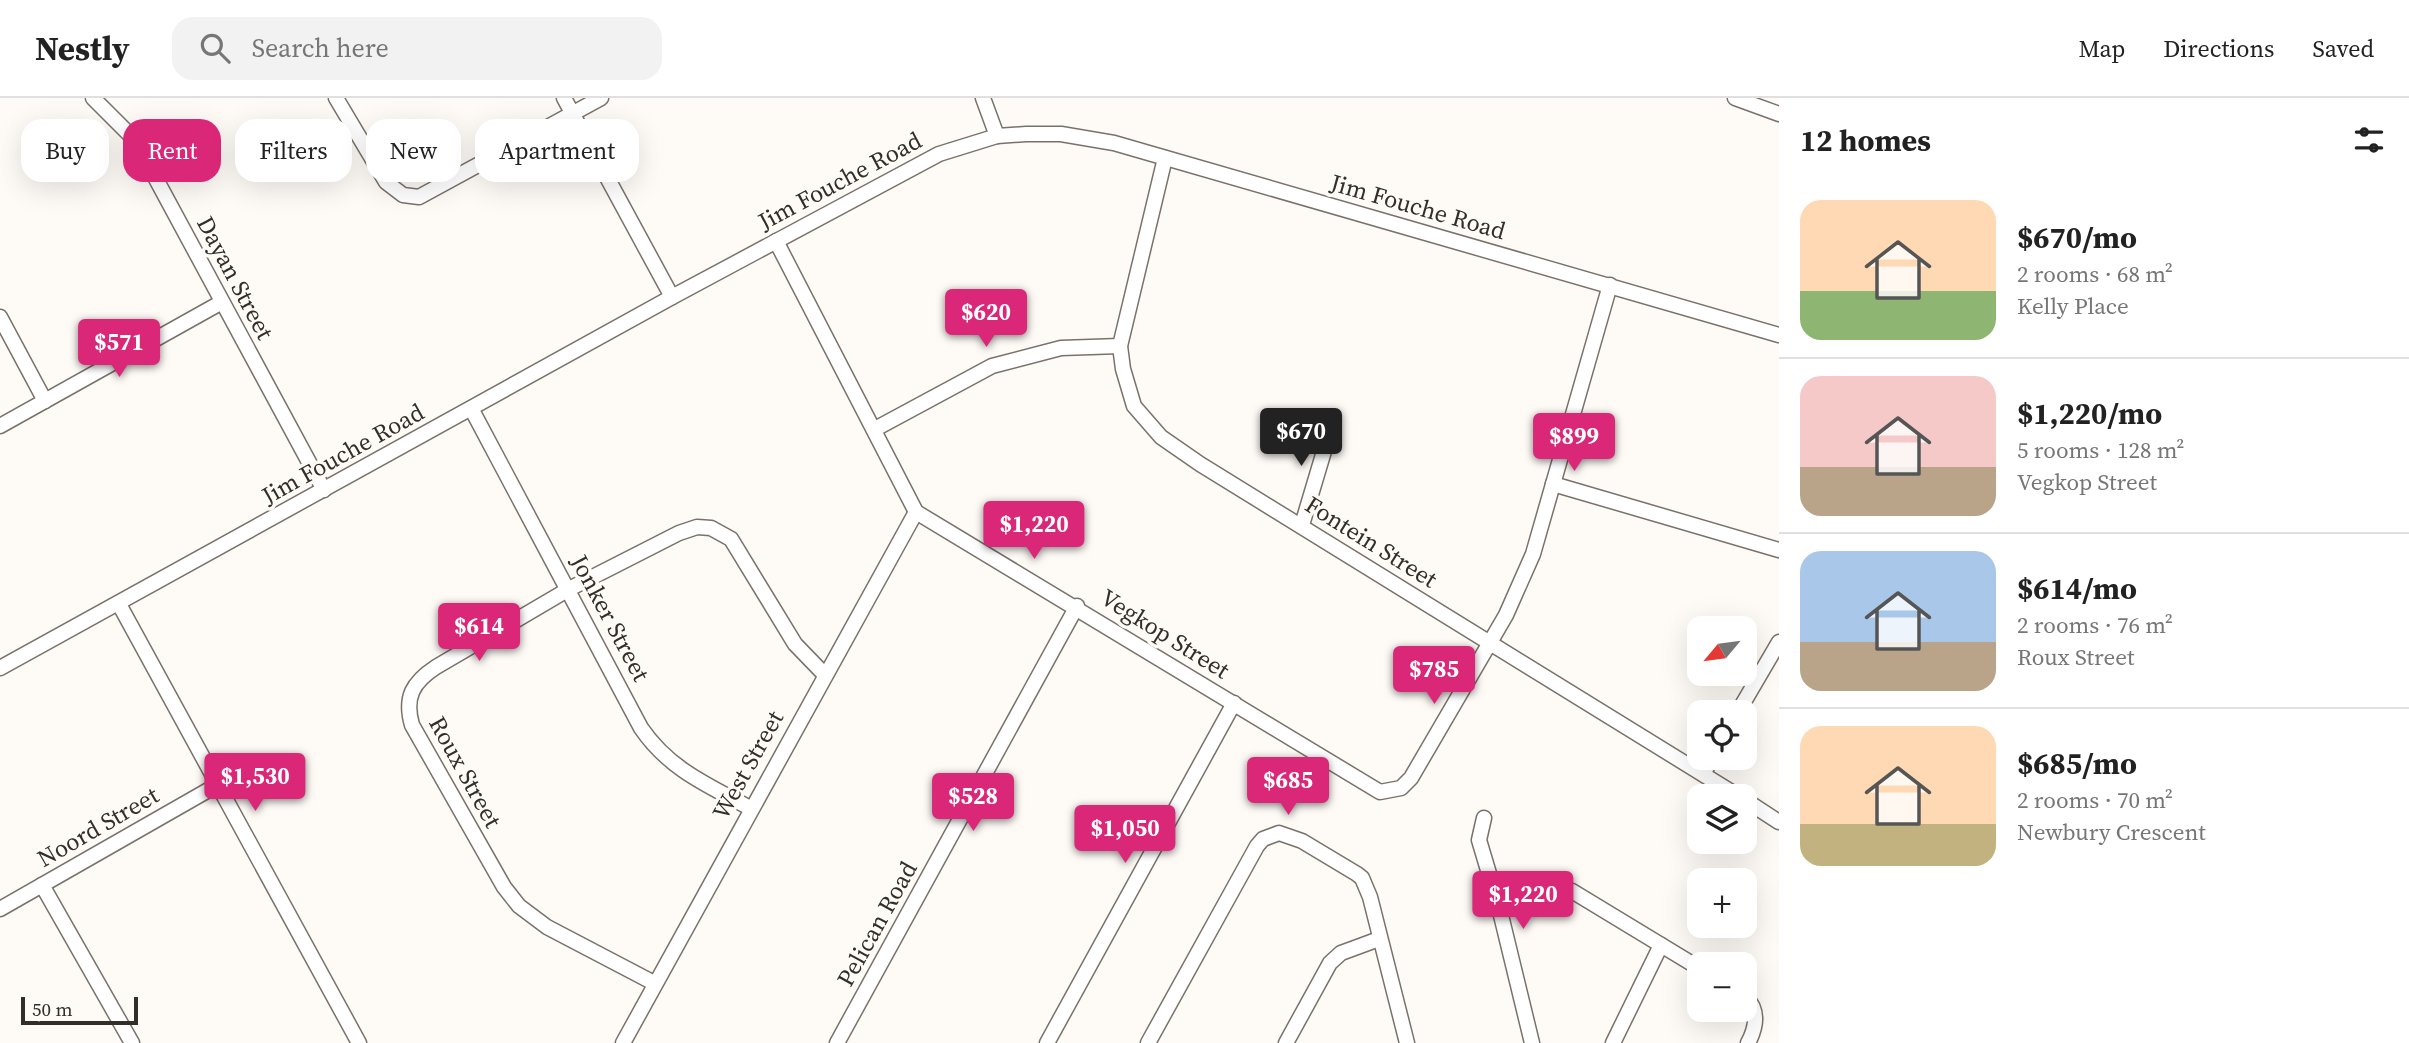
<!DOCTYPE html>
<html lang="en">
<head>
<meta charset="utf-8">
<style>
  body { margin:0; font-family:"Source Serif 4",serif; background:#f2f2f2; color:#222; height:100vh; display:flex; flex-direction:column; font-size:26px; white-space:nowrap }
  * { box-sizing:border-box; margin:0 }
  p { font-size:23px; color:#767676 }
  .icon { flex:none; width:38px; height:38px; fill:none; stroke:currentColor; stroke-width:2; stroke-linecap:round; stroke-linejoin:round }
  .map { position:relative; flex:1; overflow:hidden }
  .sheet { display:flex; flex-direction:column; background:#fff; width:630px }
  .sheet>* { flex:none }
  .guide { position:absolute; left:21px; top:21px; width:665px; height:63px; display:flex; gap:14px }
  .needle { width:46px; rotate:241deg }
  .tools { position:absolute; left:1687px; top:518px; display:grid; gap:14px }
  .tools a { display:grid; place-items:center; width:70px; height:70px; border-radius:14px; background:#fff; box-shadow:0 7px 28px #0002; font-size:35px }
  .scale { position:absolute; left:21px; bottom:18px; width:117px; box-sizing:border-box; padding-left:7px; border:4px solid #322f2b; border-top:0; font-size:19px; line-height:24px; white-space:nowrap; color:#322f2b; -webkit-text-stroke:5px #fefaf6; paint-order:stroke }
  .price { position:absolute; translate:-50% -60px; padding:0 16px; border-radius:7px; background:#db2777; color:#fff; font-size:23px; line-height:46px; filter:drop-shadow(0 2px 4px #0008) }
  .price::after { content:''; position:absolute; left:50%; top:42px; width:21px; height:16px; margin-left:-10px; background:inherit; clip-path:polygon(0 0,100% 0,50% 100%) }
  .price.on { background:#222; color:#fff }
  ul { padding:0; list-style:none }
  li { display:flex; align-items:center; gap:21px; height:175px; padding:0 21px }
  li+li { border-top:2px solid #e0e0e0 }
  li span { display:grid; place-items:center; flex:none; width:196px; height:140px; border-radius:21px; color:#555 }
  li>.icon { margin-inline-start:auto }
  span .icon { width:84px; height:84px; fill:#fffc; stroke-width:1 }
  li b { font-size:30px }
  h2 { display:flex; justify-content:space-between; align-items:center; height:84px; padding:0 21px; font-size:30px }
  .pill { padding:0 24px; border-radius:21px; background:#fff; box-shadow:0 7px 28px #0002; font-size:24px; line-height:63px }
  .pill.on { background:#db2777; color:#fff }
  header { display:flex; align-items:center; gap:42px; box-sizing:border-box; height:98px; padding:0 35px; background:#fff; border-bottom:2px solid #e0e0e0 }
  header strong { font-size:33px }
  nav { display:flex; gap:38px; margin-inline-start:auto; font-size:24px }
  .search { width:490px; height:63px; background:#f2f2f2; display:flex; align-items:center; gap:18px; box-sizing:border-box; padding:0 24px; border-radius:21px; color:#767676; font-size:26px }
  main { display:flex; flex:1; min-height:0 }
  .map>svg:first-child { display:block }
</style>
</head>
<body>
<header>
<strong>Nestly</strong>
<div class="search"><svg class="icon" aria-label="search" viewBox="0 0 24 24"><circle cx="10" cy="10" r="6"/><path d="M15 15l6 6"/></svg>Search here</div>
<nav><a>Map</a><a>Directions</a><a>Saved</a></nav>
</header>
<main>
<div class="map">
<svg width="1779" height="945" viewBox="0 0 1779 945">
  <rect width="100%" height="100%" fill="#fefaf6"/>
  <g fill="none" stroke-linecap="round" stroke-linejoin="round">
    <defs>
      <g id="street">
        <path d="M93 0 135 42 324 392"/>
        <path d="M336 0 386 84 403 97 419 99 601 0"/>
        <path d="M564 0 672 199"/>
        <path d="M983 0 997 38"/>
        <path d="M1735 0 1779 16"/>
        <path d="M1165 60 1120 248 1123 271 1134 308 1161 339 1200 366 1738 698"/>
        <path d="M776 143 916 414 1380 694 1401 690 1411 680 1506 517 1533 456 1610 187"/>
        <path d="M0 219 45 303"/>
        <path d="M472 312 641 630C669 671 707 687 750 710"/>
        <path d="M0 328 222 204"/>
        <path d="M875 331 992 268 1061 250 1120 248"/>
        <path d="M1553 386 1779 452"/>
        <path d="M1302 427 1333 323"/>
        <path d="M119 506 359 945"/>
        <path d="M0 570 672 199 939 56 997 38 1026 36H1061L1114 45 1779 237"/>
        <path d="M1738 614 1779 544"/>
        <path d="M1703 676 1712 660"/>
        <path d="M1745 702 1779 724"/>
        <path d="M1484 720 1479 742 1499 809 1532 945"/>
        <path d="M42 787 132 945"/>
        <path d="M1499 809 1564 792 1572 793 1699 870"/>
        <path d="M0 811 219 686"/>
        <path d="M654 885 547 829 519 808 504 789 412 627C404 599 413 584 436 569L569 491 679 435 697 429 711 430 731 441 795 546 824 576"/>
        <path d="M1745 898C1759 912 1757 928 1748 945"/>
        <path d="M623 945 916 414"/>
        <path d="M837 945 1077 508"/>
        <path d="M1047 945 1234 605"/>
        <path d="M1148 945 1257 748 1263 741 1279 735 1302 743 1357 776 1362 780 1370 799 1407 945"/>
        <path d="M1286 945 1330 865 1341 855 1379 841"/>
        <path d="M1613 945 1661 847"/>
      </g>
    </defs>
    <use href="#street" stroke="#7a726a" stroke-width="17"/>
    <use href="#street" stroke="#fff" stroke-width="14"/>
  </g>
  <g text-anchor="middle" stroke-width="7" stroke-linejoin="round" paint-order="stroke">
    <g font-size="24" fill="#322f2b" stroke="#fefaf6">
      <text transform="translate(840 83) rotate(-28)" y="8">Jim Fouche Road</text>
      <text transform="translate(1418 109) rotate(16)" y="8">Jim Fouche Road</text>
      <text transform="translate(235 180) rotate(62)" y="8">Dayan Street</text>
      <text transform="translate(343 356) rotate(-29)" y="8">Jim Fouche Road</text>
      <text transform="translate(1371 444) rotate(32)" y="8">Fontein Street</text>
      <text transform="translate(610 520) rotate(62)" y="8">Jonker Street</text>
      <text transform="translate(1165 536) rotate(32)" y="8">Vegkop Street</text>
      <text transform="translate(748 667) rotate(-61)" y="8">West Street</text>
      <text transform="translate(465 674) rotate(61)" y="8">Roux Street</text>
      <text transform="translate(98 729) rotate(-30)" y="8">Noord Street</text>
      <text transform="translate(877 826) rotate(-61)" y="8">Pelican Road</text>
    </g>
  </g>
</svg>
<div class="tools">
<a><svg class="needle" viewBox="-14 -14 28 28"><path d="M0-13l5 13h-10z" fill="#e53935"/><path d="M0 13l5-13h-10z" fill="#767676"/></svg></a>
<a><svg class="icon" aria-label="locate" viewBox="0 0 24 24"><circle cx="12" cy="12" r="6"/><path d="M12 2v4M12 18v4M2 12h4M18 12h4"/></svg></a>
<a><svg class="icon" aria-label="layers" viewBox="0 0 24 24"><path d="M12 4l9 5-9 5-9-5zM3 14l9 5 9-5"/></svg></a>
<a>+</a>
<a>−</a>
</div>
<div class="scale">50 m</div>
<b class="price" style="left:986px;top:251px">$620</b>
<b class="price" style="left:119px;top:281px">$571</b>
<b class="price on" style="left:1301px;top:370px">$670</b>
<b class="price" style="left:1574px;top:375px">$899</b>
<b class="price" style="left:1034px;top:463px">$1,220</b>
<b class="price" style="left:479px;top:565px">$614</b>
<b class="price" style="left:1434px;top:608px">$785</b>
<b class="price" style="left:255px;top:715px">$1,530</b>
<b class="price" style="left:1288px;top:719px">$685</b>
<b class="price" style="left:973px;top:735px">$528</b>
<b class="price" style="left:1125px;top:767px">$1,050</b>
<b class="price" style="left:1523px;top:833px">$1,220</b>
<div class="guide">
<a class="pill">Buy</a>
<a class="pill on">Rent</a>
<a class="pill">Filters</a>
<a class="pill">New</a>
<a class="pill">Apartment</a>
</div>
</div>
<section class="sheet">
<h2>12 homes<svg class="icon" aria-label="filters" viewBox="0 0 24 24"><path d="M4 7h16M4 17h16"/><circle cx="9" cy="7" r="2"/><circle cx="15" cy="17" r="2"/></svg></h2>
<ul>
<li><span style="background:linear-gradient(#ffd9b3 65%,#8fb573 0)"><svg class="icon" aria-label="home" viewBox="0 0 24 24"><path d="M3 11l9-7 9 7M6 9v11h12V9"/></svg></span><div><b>$670/mo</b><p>2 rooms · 68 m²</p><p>Kelly Place</p></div></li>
<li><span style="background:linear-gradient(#f6c9c9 65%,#b9a48a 0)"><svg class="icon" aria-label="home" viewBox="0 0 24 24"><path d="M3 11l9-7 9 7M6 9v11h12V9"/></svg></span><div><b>$1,220/mo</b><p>5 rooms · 128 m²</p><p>Vegkop Street</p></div></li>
<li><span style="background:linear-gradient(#a9c7e8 65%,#b9a48a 0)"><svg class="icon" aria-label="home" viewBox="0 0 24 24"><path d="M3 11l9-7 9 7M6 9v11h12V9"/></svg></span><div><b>$614/mo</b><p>2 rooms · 76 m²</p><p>Roux Street</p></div></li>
<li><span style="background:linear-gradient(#ffd9b3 70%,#c2b280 0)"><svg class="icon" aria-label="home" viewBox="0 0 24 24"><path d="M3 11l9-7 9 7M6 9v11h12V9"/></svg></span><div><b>$685/mo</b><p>2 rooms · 70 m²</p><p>Newbury Crescent</p></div></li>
</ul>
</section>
</main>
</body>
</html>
